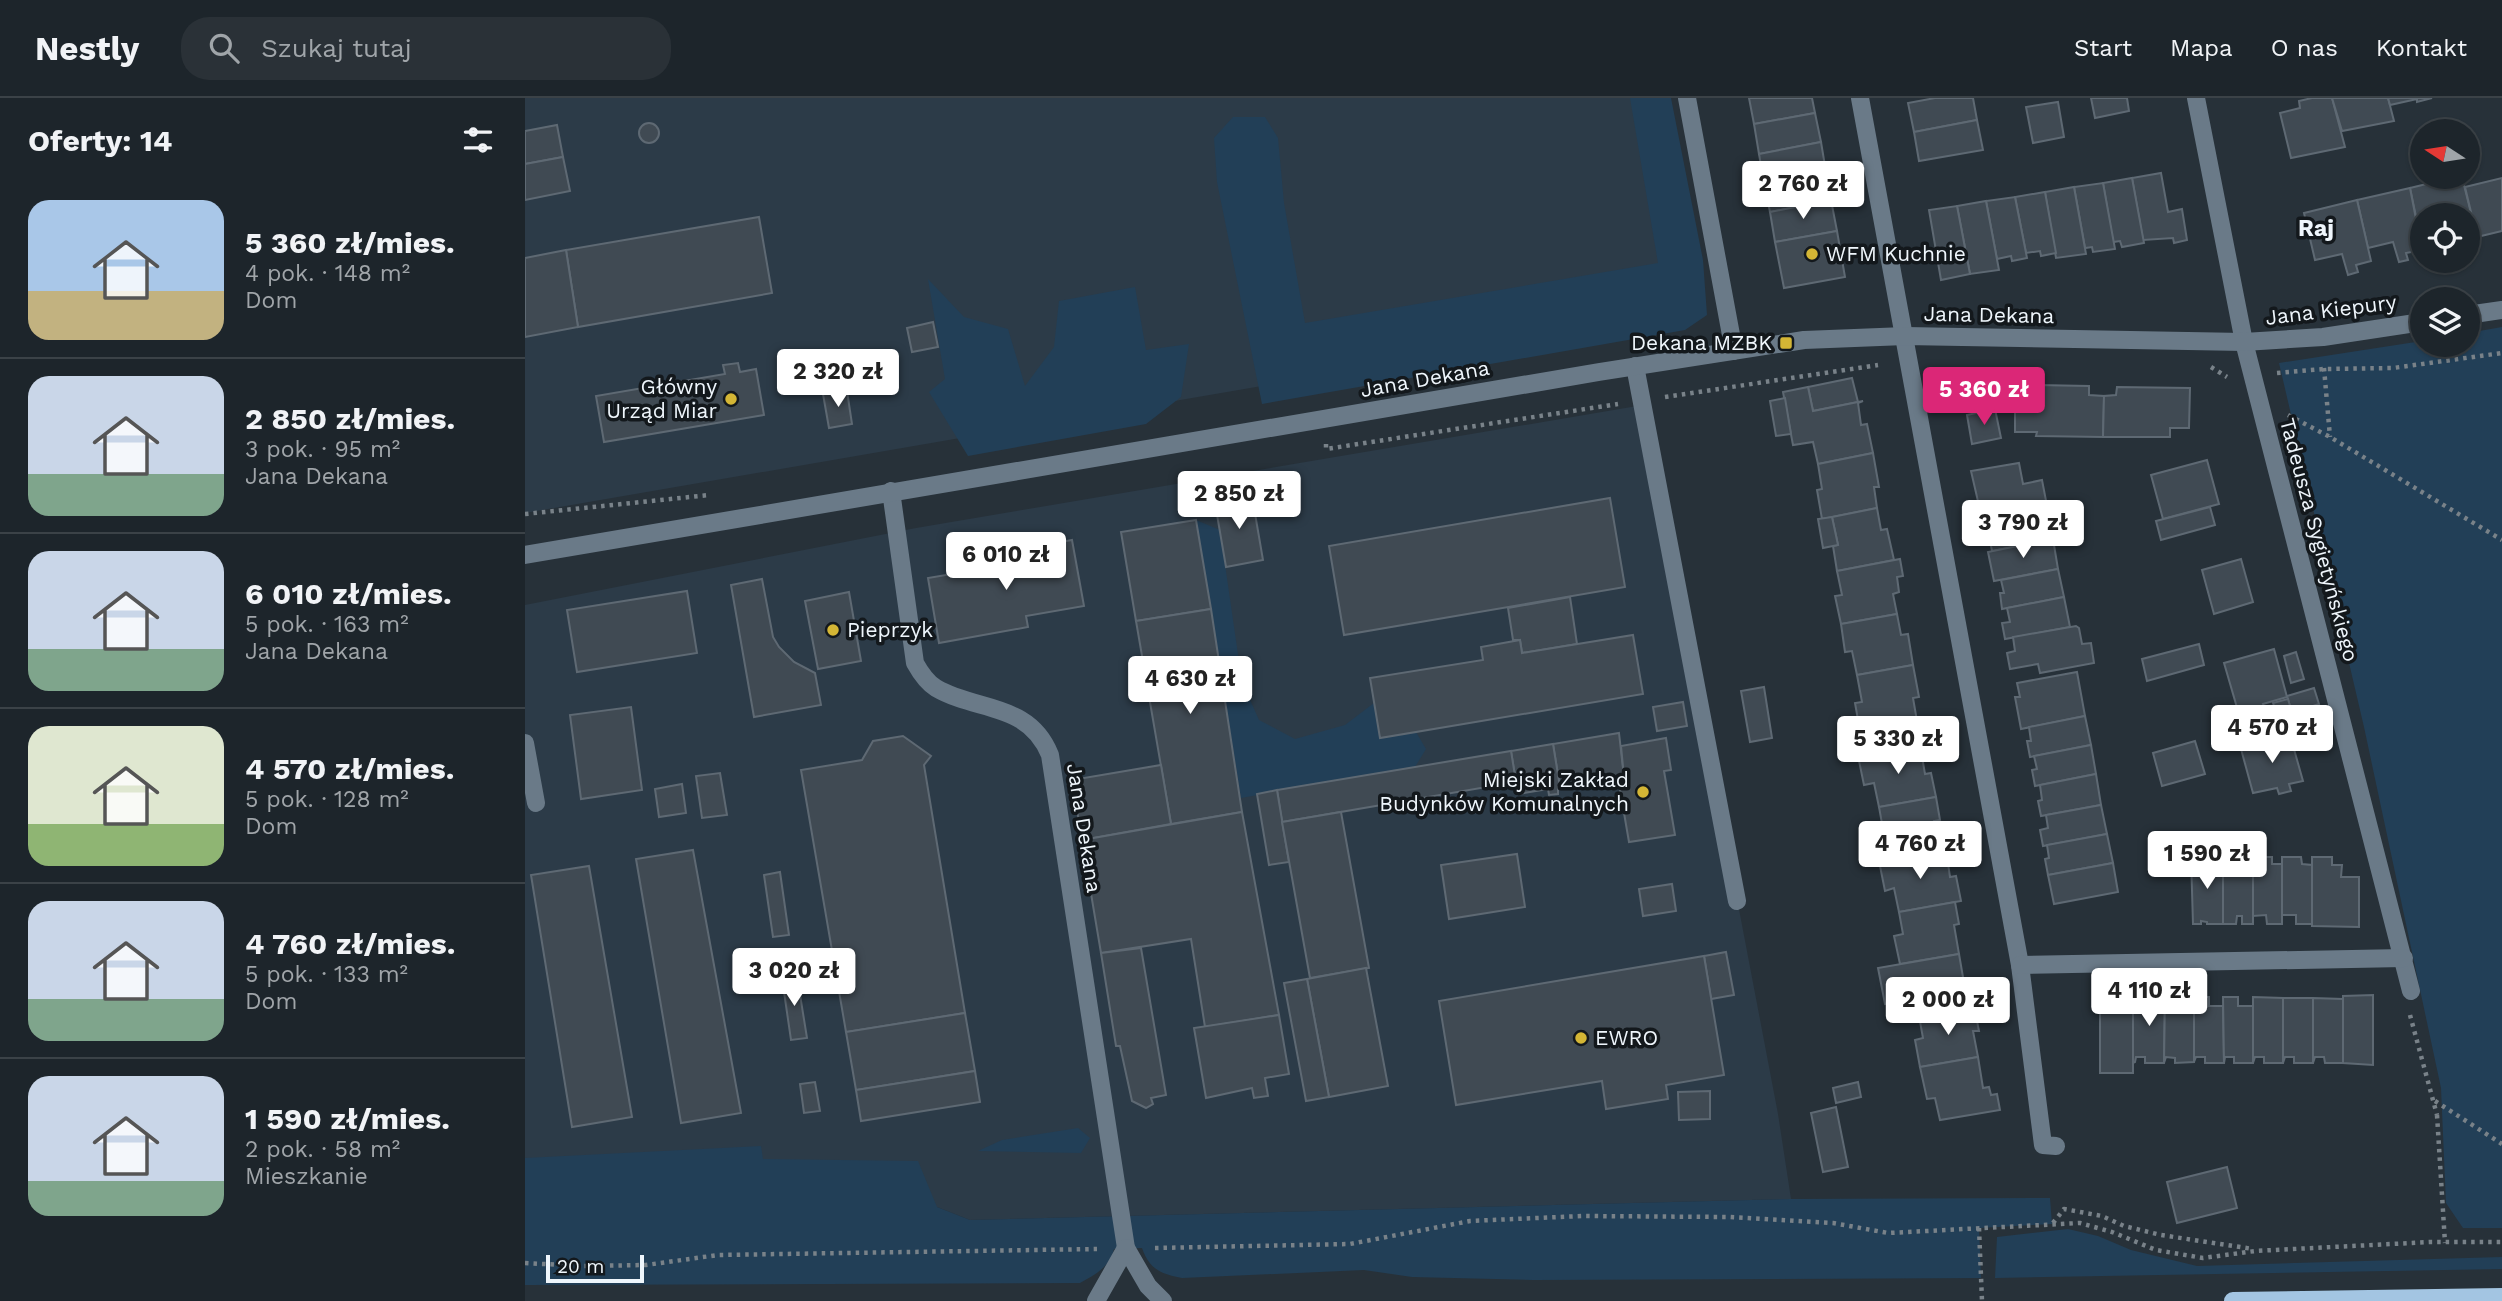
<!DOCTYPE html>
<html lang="pl">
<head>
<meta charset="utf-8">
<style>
  body { margin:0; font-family:"Work Sans",sans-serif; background:#2a3137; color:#f1f3f6; height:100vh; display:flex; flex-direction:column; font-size:26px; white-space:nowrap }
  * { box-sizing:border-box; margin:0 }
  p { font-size:23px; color:#a0a5a9 }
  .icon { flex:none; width:38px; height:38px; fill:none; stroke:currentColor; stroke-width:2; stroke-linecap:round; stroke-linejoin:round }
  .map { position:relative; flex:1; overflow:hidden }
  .panel { display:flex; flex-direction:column; background:#1d252b; width:525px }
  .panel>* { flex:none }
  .needle { width:46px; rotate:282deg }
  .tools { position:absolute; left:1885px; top:21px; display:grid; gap:14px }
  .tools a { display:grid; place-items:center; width:70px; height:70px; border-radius:50%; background:#1d252b; box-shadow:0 2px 5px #0004,0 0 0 2px #3b4247; font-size:35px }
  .scale { position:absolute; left:21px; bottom:18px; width:98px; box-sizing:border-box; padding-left:7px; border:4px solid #eff6fc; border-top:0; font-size:19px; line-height:24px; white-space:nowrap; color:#eff6fc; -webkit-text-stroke:5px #13181c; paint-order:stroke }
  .price { position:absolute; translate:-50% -60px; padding:0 16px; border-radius:7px; background:#fff; color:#222; font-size:23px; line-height:46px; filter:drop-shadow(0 2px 4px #0008) }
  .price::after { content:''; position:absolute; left:50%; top:42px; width:21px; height:16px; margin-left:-10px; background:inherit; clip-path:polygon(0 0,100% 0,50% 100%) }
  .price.selected { background:#db2777; color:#fff }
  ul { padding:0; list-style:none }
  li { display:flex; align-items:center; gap:21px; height:175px; padding:0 28px }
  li+li { border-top:2px solid #3b4247 }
  li span { display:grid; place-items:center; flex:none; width:196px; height:140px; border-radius:21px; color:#555 }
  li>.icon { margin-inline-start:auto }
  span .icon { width:84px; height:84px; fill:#fffc; stroke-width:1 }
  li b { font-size:30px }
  h2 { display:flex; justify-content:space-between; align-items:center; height:84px; padding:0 28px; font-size:30px }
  header { display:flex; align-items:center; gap:42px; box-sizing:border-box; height:98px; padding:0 35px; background:#1d252b; border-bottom:2px solid #3b4247 }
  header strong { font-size:33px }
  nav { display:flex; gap:38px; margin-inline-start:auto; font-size:24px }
  .search { width:490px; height:63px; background:#2a3137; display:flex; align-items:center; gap:18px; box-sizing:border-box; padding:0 24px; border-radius:28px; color:#a0a5a9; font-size:26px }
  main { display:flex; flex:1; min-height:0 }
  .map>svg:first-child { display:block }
</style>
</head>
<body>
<header>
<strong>Nestly</strong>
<div class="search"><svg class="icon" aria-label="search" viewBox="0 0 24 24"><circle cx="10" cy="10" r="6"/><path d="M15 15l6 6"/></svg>Szukaj tutaj</div>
<nav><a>Start</a><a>Mapa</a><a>O nas</a><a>Kontakt</a></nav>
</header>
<main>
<section class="panel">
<h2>Oferty: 14<svg class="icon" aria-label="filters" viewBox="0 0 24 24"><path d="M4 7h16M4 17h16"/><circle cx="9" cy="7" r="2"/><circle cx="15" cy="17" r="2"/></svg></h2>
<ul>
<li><span style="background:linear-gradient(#a9c7e8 65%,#c2b280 0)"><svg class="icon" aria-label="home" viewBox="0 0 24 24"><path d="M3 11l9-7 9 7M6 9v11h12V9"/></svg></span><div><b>5 360 zł/mies.</b><p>4 pok. · 148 m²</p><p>Dom</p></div></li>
<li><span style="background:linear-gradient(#c9d6e8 70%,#7fa58c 0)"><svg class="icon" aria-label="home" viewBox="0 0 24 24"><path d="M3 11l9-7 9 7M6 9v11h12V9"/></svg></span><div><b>2 850 zł/mies.</b><p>3 pok. · 95 m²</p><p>Jana Dekana</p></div></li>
<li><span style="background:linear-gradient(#c9d6e8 70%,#7fa58c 0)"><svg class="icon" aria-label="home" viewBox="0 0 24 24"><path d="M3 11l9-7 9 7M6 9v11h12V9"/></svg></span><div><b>6 010 zł/mies.</b><p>5 pok. · 163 m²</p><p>Jana Dekana</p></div></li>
<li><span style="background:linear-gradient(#dfe7d0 70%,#8fb573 0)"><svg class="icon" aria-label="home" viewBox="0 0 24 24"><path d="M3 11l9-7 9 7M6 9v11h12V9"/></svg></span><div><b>4 570 zł/mies.</b><p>5 pok. · 128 m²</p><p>Dom</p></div></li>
<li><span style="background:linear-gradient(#c9d6e8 70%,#7fa58c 0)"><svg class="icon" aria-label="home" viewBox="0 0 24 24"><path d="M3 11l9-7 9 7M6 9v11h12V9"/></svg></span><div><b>4 760 zł/mies.</b><p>5 pok. · 133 m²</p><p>Dom</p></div></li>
<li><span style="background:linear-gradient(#c9d6e8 75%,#7fa58c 0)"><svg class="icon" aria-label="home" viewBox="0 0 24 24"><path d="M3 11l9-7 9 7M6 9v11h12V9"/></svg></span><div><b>1 590 zł/mies.</b><p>2 pok. · 58 m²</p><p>Mieszkanie</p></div></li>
</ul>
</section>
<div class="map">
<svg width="1977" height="1203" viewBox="0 0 1977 1203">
  <rect width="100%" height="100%" fill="#273139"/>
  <g fill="#2c3b48">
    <path d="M0 0H1139L1172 213 0 415Z"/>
    <path d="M1118 307 1253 1016 1266 1101 445 1122 412 1109 0 1071V507L391 430Z"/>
  </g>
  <g fill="#223f57">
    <path d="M1105 0H1146L1178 162 1182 217 1160 232 737 306 692 84 689 40 708 19H740L753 40 759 105 780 225 1133 165Z"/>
    <path d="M403 181 439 219 483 231 500 288 529 249 534 203 610 189 621 252 664 246 656 299 621 326 443 358 404 294 420 281Z"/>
    <path d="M1977 229V1130H1938L1921 1105 1916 990 1839 629 1754 265 1897 243V247H1942L1943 235Z"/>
    <path d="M671 422 695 432 717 584 734 622 770 641 820 627 849 605 855 639 891 634 901 651 890 669 716 700Z"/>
    <path d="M553 1030 565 1040 556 1055 453 1053 477 1042Z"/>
    <path d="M236 1048 238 1061 393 1063 412 1109 445 1122 1266 1101 1525 1100 1527 1126 1454 1130 1456 1180 1008 1182 887 1179 839 1172 657 1180C636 1176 624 1171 617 1150L589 1151C585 1169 571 1176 555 1185L0 1187V1060Z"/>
    <path d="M1543 1131 1573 1138 1606 1152 1672 1168 1977 1159V1171L1470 1180 1472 1139Z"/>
  </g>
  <g fill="#404a53" stroke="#5e6973" stroke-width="2">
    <path d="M1224 0H1287L1290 15 1229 26Z"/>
    <path d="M1410 0H1448L1452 22 1389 34 1383 5Z"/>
    <path d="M1566 0H1602L1604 13 1570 20Z"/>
    <path d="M1787 0H1807L1820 49 1766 60 1755 15 1775 10 1774 3Z"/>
    <path d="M1807 0H1863L1869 23 1817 33Z"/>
    <path d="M1863 0H1907L1892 4V1L1865 7Z"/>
    <path d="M1533 4 1539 39 1508 45 1501 9Z"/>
    <path d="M1290 15 1296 44 1234 56 1229 26Z"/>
    <path d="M1452 22 1458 52 1394 63 1389 34Z"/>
    <circle cx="124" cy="35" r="10"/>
    <path d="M32 27 38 59 0 66V33Z"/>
    <path d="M1296 44 1301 74 1239 85 1234 56Z"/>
    <path d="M38 59 45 93 0 102V66Z"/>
    <path d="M1301 74 1306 102 1245 114 1239 85Z"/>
    <path d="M1636 75 1643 114 1657 111 1662 142 1649 145 1648 140 1618 142 1607 80Z"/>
    <path d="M1930 79H1937L1952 139 1942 141V117H1897L1895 138 1885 90Z"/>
    <path d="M1607 80 1619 145 1597 149 1595 143 1588 144 1578 85Z"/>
    <path d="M1977 80V133L1952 139 1940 89Z"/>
    <path d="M1578 85 1590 151 1568 154 1567 149 1560 150 1549 89Z"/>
    <path d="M1549 89 1561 156 1531 160 1520 94Z"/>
    <path d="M1885 90 1897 152 1881 155 1883 162 1874 164 1868 144 1843 150 1832 102Z"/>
    <path d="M1520 94 1531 155 1516 158 1515 153 1501 155 1490 99Z"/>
    <path d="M1490 99 1502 160 1487 163 1486 158 1472 161 1461 103Z"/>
    <path d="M1306 102 1312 133 1250 144 1245 114Z"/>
    <path d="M1832 102 1846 163 1831 167 1833 174 1823 177 1817 156 1790 162 1779 115Z"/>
    <path d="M1461 103 1474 172 1445 176 1432 108Z"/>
    <path d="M1432 108 1445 176 1416 182 1404 112Z"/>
    <path d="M234 119 247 195 53 229 41 152Z"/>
    <path d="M1312 133 1320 179 1259 190 1250 144Z"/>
    <path d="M41 152 53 229 0 239V160Z"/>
    <path d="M408 224 413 249 387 254 382 230Z"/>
    <path d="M213 265 215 274 231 271 239 317 79 344 71 298 200 276 198 267Z"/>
    <path d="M314 274 317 293 298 296 295 278Z"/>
    <path d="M1327 280 1333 304 1288 313 1283 289Z"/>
    <path d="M1512 287 1564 288V297L1579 298 1578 339 1511 338 1512 334H1490V292H1512Z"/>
    <path d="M1283 289 1288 313 1338 303 1333 305 1336 327 1342 326 1348 355 1293 366 1288 344 1268 347 1258 294Z"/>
    <path d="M1592 289 1665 290 1664 330H1645V339H1578L1579 298 1591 297Z"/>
    <path d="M322 293 327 326 304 330 298 296Z"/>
    <path d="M1260 300 1266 336 1251 338 1245 303Z"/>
    <path d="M1470 311 1476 340 1447 346 1442 317Z"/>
    <path d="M1348 355 1354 389H1349L1352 410 1297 421 1292 392 1297 391 1293 366Z"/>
    <path d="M1682 362 1694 406 1638 421 1626 377Z"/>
    <path d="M1494 365 1498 386 1517 382 1523 413 1458 425 1446 373Z"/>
    <path d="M727 398 738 462 701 469 690 405Z"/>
    <path d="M1085 400 1100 489 819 537 804 448Z"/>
    <path d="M1685 409 1690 427 1636 442 1631 423Z"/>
    <path d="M1352 410 1356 432 1362 431 1369 462 1312 473 1308 448 1313 447 1307 419Z"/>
    <path d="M1523 413 1528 441 1467 453 1464 438 1469 437 1466 424Z"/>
    <path d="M1307 419 1313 447 1298 450 1293 421Z"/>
    <path d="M671 422 686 511 611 523 596 434Z"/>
    <path d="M1528 441 1533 471 1469 483 1463 454Z"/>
    <path d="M547 442 559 508 501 518 503 529 414 545 403 480 474 468 471 456Z"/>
    <path d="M1375 461 1378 478 1372 479 1374 494 1368 496 1372 516 1316 526 1310 498 1317 497 1312 473Z"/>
    <path d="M1716 461 1728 504 1689 516 1677 472Z"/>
    <path d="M1533 471 1539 499 1477 511 1475 495H1479L1476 482Z"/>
    <path d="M237 481 248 539 254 549 269 564 290 575 296 607 229 619 206 487Z"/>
    <path d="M162 493 172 555 52 574 42 512Z"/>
    <path d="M324 494 336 563 293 571 280 503Z"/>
    <path d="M1045 499 1052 546 997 555 995 542H988L983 510Z"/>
    <path d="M1539 499 1545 529 1480 541 1477 525 1485 524 1482 510Z"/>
    <path d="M686 511 717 714 646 726 611 523Z"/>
    <path d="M1372 516 1376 537 1383 536 1388 567 1332 577 1327 553 1320 554 1316 526Z"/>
    <path d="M1551 528 1554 530 1557 546 1566 545 1569 565 1515 575 1513 566 1485 571 1482 555 1490 553 1488 539Z"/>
    <path d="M1108 537 1118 596 855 640 845 580 958 562 956 549 995 542 997 555Z"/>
    <path d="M1674 546 1679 567 1622 583 1617 561Z"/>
    <path d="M1749 551 1762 599 1738 606 1741 616 1724 621 1721 611 1713 613 1699 565Z"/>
    <path d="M1771 554 1779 581 1766 585 1759 558Z"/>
    <path d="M1388 567 1394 599 1388 600 1392 623 1335 633 1330 605 1337 604 1332 577Z"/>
    <path d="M1552 574 1560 618 1496 631 1490 599H1495L1492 585Z"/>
    <path d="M1239 589 1247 640 1225 644 1216 593Z"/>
    <path d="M1789 590 1794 606 1767 615 1762 598Z"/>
    <path d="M1763 601 1767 615 1753 619 1748 605Z"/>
    <path d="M1158 604 1162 628 1132 633 1128 609Z"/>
    <path d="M106 609 117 692 56 701 45 617Z"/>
    <path d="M1560 618 1566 647 1505 659 1502 643H1506L1504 629Z"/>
    <path d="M1094 635 1099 679 1035 689 1028 646Z"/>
    <path d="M1765 637 1778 683 1764 686 1766 693 1754 696 1752 690 1728 695 1716 651Z"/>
    <path d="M378 638 406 658 399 667 440 915 321 934 276 672 337 662 348 643Z"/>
    <path d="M1141 640 1146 672 1139 673 1150 737 1104 744 1093 680 1099 679 1096 648Z"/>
    <path d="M1670 643 1680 676 1637 688 1628 655Z"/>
    <path d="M1028 646 1035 689H1033V696L1024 697 1023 691 993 696 986 653Z"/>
    <path d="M1395 647 1400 676 1406 675 1411 699 1354 709 1349 685 1339 687 1333 658Z"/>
    <path d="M1566 647 1571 676 1510 688 1507 672 1512 671 1509 658Z"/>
    <path d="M986 653 991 684 757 724 752 692Z"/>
    <path d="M636 667 646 726 557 742 547 682Z"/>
    <path d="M195 675 202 717 177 720 171 678Z"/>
    <path d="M1571 676 1576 707 1516 718 1513 703 1517 702 1515 687Z"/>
    <path d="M157 686 161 715 134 719 130 691Z"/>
    <path d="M752 692 764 764 744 767 732 696Z"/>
    <path d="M1411 699 1415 722 1409 723 1415 753 1354 763 1348 733 1358 731 1354 709Z"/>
    <path d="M1576 707 1582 736 1518 748 1515 732 1523 730 1521 717Z"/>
    <path d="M717 714 754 917 680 929 666 841 576 855 557 742Z"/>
    <path d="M816 714 844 870 785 880 757 724Z"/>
    <path d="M1582 736 1588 765 1523 777 1520 761 1524 760 1522 747Z"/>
    <path d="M168 752 216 1015 156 1025 111 761Z"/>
    <path d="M1421 752 1425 779 1431 778 1436 803 1374 814 1369 790 1360 793 1354 763Z"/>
    <path d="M992 756 1000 809 924 821 916 767Z"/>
    <path d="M1666 759H1689L1688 767H1698V826H1682V824L1676 823V826H1668Z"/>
    <path d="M1698 759H1718V766H1728V826H1717V818H1712L1711 826H1698Z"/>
    <path d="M1728 759H1747V766H1757V826H1742L1741 817 1728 818Z"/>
    <path d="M1757 759H1776L1777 766 1787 767V826H1771V817H1757Z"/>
    <path d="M1787 759H1807V767H1817L1816 779H1834V829L1787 828Z"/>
    <path d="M1588 765 1593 794 1529 806 1523 777Z"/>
    <path d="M64 768 107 1019 47 1029 6 777Z"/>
    <path d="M255 774 264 837 248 839 239 777Z"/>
    <path d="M1147 786 1151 813 1118 818 1114 791Z"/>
    <path d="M1430 804 1434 826 1429 827 1434 856 1375 866 1369 838 1378 836 1374 814Z"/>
    <path d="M616 850 641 997 626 1000 628 1006 621 1010 607 1003 595 948H591L576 855Z"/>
    <path d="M1201 854 1209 897 1186 901 1179 858Z"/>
    <path d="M1434 856 1439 885 1445 884 1447 894 1453 893 1455 907 1394 918 1391 899 1360 906 1353 870Z"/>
    <path d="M1179 858 1199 977 1141 987 1143 1001 1081 1011 1077 983 931 1007 914 903Z"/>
    <path d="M841 870 863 988 804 999 782 881Z"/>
    <path d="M272 878 282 940 266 942 257 880Z"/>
    <path d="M782 881 804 999 781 1003 759 885Z"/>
    <path d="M1848 897V967L1818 965V898Z"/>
    <path d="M1608 898H1640L1639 965H1620V959H1611L1610 964 1608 965Z"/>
    <path d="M1608 898V975H1575V899Z"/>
    <path d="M1640 898H1654V908L1669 907V964L1650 965V960L1641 959 1639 965Z"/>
    <path d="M1669 899H1684V908H1698L1699 965H1680V959H1671L1669 964Z"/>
    <path d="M1698 899H1713V908H1728V965H1709V959H1700L1699 965Z"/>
    <path d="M1728 899 1758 900V965H1739V959H1730L1728 965Z"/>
    <path d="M1758 900H1788V965H1769V959H1760L1758 965Z"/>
    <path d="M1788 900 1818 901V965H1800L1799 959H1790L1788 965Z"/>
    <path d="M1449 908 1454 933H1448L1453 959 1395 969 1390 942 1398 940 1394 918Z"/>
    <path d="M440 915 450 973 331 992 321 934Z"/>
    <path d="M754 917 764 976 740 980 743 998 729 1000 727 990 681 1000 669 930Z"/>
    <path d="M1453 959 1458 990 1464 989 1466 997 1472 996 1475 1012 1415 1022 1410 1000 1402 1001 1395 969Z"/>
    <path d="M450 973 455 1004 336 1023 331 992Z"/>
    <path d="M290 984 295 1013 279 1015 275 986Z"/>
    <path d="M1333 984 1336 999 1311 1005 1308 990Z"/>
    <path d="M1185 993V1021L1154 1022 1153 994Z"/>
    <path d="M1311 1009 1323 1069 1298 1074 1286 1015Z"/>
    <path d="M1702 1069 1712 1110 1652 1125 1642 1084Z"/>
  </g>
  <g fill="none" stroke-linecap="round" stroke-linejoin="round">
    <g stroke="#798289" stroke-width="4.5" stroke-dasharray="3.5 5" stroke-linecap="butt">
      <path d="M1686 269 1702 279"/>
      <path d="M1799 270 1805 339"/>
      <path d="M1752 275 1799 271 1868 270 1977 255"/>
      <path d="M1140 299 1353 267"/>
      <path d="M1763 317 1805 339 1977 442"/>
      <path d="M801 346V351L1093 306"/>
      <path d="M0 416 184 397"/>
      <path d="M1885 917 1912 1017"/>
      <path d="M1910 1003 1977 1046"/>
      <path d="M1912 1017 1920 1145"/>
      <path d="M1528 1125 1539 1111 1577 1118 1599 1128 1636 1137 1728 1151"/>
      <path d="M1454 1130 1457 1203"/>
      <path d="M630 1150 825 1146 945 1123 1057 1118 1205 1119 1308 1125 1363 1135 1555 1125 1587 1134 1631 1152 1678 1160 1730 1153 1905 1144H1977"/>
      <path d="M0 1165 57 1168 121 1167 193 1157 572 1151"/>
    </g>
    <g stroke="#6a7a88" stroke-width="18">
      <path d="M1162 0 1209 253"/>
      <path d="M1335 0 1495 867 1518 1047 1531 1048"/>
      <path d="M1671 0 1719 244 1886 893"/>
      <path d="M1942 217 1977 212"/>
      <path d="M1110 268 1212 803"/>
      <path d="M366 393 390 565C395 574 401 584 411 590 452 614 504 604 525 657L601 1150 623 1188 638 1203"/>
      <path d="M0 457 1074 274 1279 242 1380 238 1719 244 1798 239 1897 224"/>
      <path d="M0 645 11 705"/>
      <path d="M1495 867 1879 860"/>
      <path d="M571 1203 601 1150"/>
    </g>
    <path stroke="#a3c5e2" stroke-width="18" d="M1708 1203 1977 1199"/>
  </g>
  <g fill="#d4b635" stroke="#13181c" stroke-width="2.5">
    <circle cx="1287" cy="156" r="7"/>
    <rect x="1254" y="238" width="14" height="14" rx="3.5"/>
    <circle cx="206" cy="301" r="7"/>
    <circle cx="308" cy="532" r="7"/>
    <circle cx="1118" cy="694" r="7"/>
    <circle cx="1056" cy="940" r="7"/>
  </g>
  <g text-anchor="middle" stroke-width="7" stroke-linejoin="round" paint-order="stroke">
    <g font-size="21" fill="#eff6fc" stroke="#13181c" text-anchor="start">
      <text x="1301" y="163">WFM Kuchnie</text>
      <text x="1247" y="252" text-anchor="end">Dekana MZBK</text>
      <text x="192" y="296" text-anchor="end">Główny<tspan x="192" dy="24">Urząd Miar</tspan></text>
      <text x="322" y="539">Pieprzyk</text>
      <text x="1104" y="689" text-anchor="end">Miejski Zakład<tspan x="1104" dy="24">Budynków Komunalnych</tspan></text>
      <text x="1070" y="947">EWRO</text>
    </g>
    <g font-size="21" fill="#eff6fc" stroke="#13181c">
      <text transform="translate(1806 212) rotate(-7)" y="7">Jana Kiepury</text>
      <text transform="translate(1464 217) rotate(1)" y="7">Jana Dekana</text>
      <text transform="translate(900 281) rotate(-10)" y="7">Jana Dekana</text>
      <text transform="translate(1794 442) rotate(75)" y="7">Tadeusza Sygietyńskiego</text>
      <text transform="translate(559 730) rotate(81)" y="7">Jana Dekana</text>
    </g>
    <g font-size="23" font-weight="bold" fill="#eff6fc" stroke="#13181c">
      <text x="1791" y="138">Raj</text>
    </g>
  </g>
</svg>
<div class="tools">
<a><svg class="needle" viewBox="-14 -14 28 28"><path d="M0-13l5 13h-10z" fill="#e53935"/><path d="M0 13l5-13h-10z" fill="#a0a5a9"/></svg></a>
<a><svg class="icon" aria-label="locate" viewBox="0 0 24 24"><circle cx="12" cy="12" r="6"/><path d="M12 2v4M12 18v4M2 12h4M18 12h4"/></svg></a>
<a><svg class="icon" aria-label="layers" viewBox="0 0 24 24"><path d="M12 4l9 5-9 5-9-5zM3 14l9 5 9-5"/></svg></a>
</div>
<div class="scale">20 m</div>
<b class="price" style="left:1278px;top:123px">2 760 zł</b>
<b class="price" style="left:313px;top:311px">2 320 zł</b>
<b class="price selected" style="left:1459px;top:329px">5 360 zł</b>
<b class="price" style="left:714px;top:433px">2 850 zł</b>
<b class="price" style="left:1498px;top:462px">3 790 zł</b>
<b class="price" style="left:481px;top:494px">6 010 zł</b>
<b class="price" style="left:665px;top:618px">4 630 zł</b>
<b class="price" style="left:1747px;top:667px">4 570 zł</b>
<b class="price" style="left:1373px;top:678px">5 330 zł</b>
<b class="price" style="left:1395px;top:783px">4 760 zł</b>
<b class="price" style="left:1682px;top:793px">1 590 zł</b>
<b class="price" style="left:269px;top:910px">3 020 zł</b>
<b class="price" style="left:1624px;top:930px">4 110 zł</b>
<b class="price" style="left:1423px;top:939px">2 000 zł</b>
</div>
</main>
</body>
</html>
